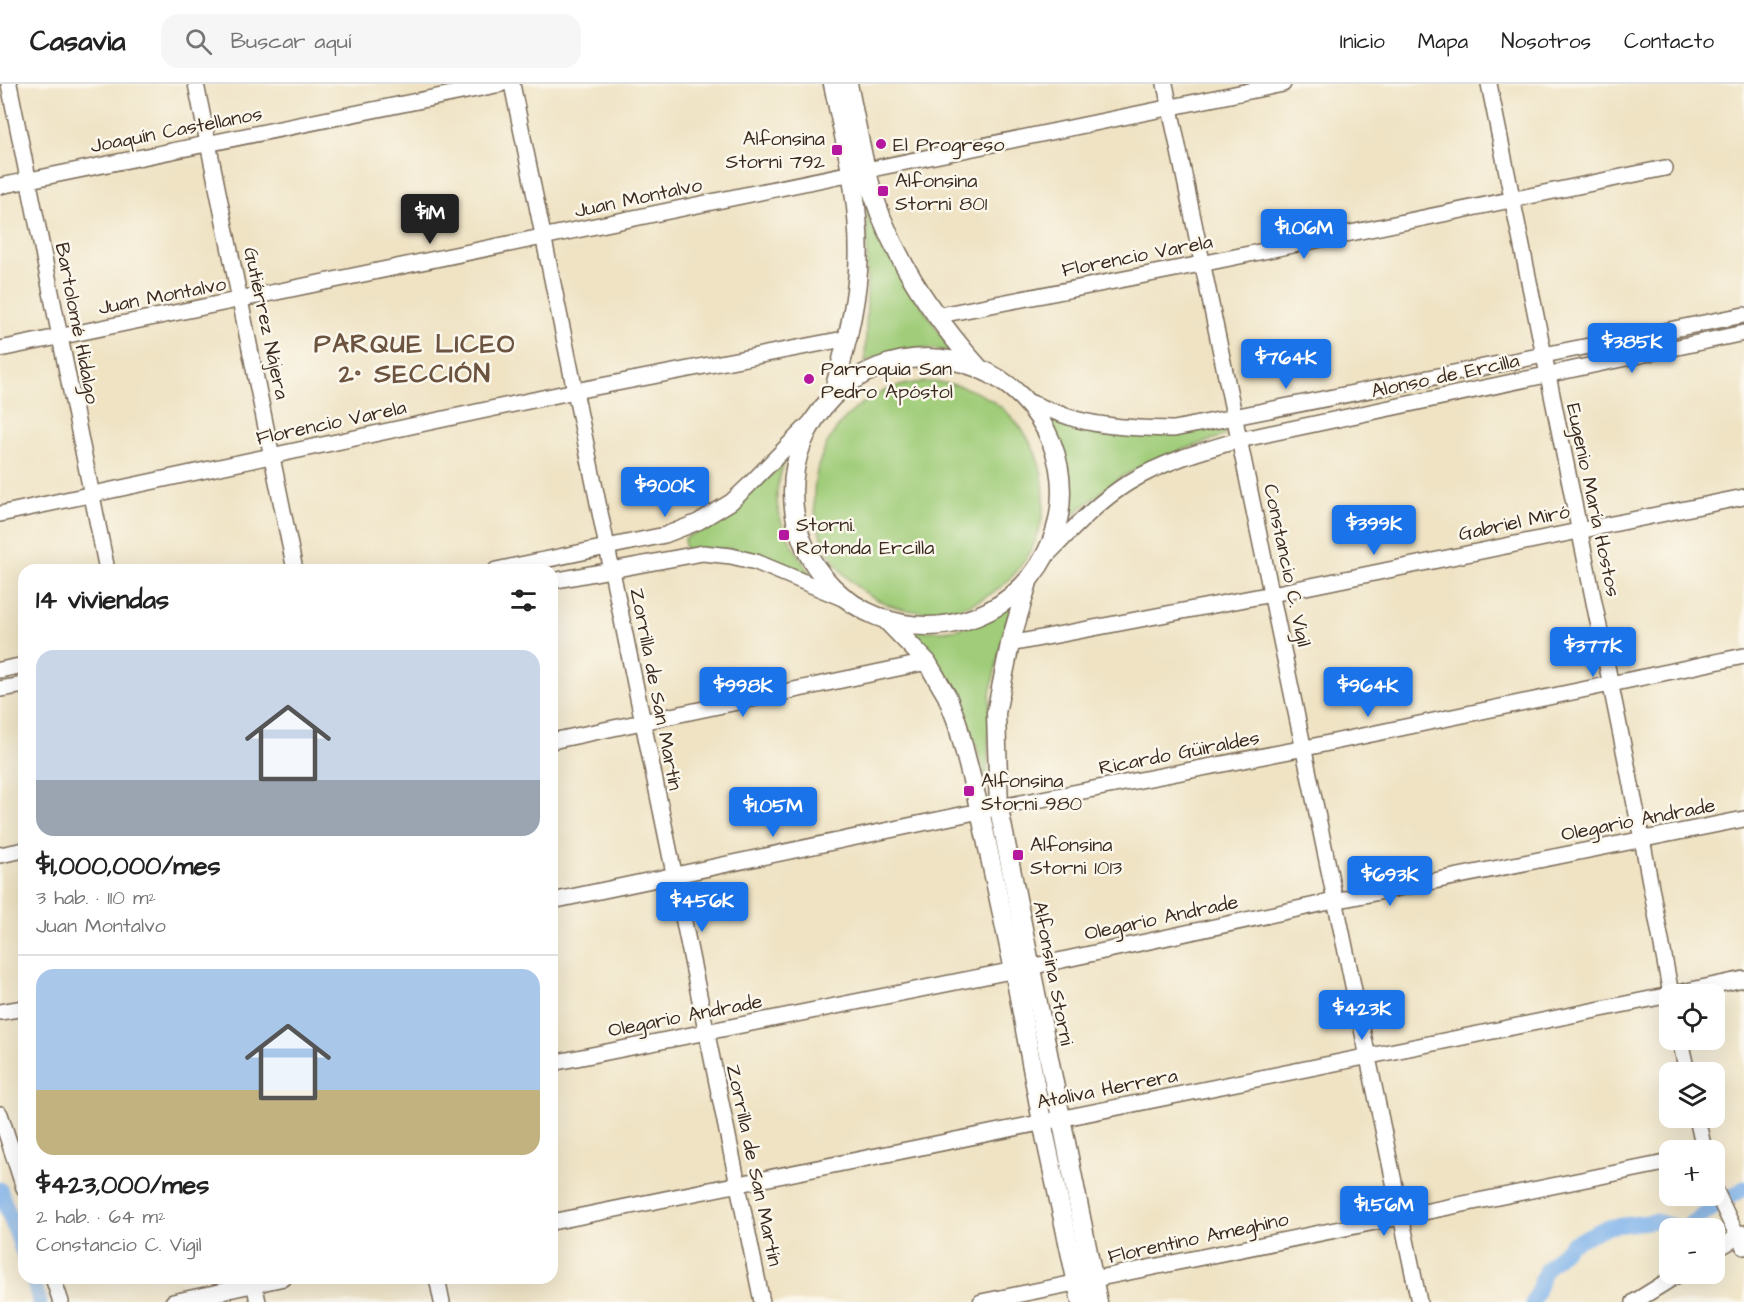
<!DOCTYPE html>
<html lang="es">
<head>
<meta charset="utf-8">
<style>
  body { margin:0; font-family:"Architects Daughter",sans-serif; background:#f6f6f6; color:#222; height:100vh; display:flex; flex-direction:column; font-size:22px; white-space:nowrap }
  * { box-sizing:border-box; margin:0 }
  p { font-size:20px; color:#767676 }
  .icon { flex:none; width:33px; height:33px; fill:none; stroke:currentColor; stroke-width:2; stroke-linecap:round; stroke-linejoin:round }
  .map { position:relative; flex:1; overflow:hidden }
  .drawer { position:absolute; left:18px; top:480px; width:540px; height:720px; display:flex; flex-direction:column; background:#fff; border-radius:18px; box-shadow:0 6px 24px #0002 }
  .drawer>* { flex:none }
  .controls { position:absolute; left:1659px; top:900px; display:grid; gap:12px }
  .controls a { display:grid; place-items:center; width:66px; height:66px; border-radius:12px; background:#fff; box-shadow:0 6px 24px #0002; font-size:30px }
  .price { position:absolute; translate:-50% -51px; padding:0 14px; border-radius:6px; background:#1a73e8; color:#fff; font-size:20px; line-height:39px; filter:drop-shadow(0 2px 3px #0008) }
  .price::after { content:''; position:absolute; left:50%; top:36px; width:18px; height:14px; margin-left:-9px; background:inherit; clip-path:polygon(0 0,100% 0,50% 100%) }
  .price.active { background:#222; color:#fff }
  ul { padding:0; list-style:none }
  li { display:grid; align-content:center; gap:12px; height:318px; padding:0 18px }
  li+li { border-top:2px solid #e0e0e0 }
  li span { display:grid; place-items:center; height:186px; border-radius:18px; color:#555 }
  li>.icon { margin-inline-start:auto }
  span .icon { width:108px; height:108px; fill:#fffc; stroke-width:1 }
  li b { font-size:26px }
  h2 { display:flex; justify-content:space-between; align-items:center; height:72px; padding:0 18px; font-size:26px }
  header { display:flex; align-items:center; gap:36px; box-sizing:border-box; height:84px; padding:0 30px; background:#fff; border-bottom:2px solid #e0e0e0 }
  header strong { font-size:28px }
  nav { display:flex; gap:33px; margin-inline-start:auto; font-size:21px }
  .search { width:420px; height:54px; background:#f6f6f6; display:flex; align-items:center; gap:15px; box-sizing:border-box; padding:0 21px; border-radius:18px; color:#767676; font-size:22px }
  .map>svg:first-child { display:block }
</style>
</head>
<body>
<header>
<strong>Casavia</strong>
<div class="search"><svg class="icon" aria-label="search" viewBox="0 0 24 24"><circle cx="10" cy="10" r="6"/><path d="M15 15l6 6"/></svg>Buscar aquí</div>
<nav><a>Inicio</a><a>Mapa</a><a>Nosotros</a><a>Contacto</a></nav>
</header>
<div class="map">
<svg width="1744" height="1218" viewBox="0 0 1744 1218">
  <rect width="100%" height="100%" fill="#fbf7ec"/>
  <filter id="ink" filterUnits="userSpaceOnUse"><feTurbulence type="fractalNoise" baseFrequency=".0167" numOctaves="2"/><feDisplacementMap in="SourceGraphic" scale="12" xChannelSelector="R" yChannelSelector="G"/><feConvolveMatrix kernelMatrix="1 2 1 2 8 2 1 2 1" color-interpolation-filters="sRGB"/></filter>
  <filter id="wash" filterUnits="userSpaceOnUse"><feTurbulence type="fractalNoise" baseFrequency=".008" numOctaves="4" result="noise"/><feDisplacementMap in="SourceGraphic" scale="24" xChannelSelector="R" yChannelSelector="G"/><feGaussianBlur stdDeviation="1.35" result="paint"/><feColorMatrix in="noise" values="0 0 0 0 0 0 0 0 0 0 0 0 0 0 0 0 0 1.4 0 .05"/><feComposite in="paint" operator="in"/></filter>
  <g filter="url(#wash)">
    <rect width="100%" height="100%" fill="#efe3c4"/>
    <g fill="#a1cd7a" stroke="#6e7c4c" stroke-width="1.5">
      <path d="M867 107 907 199 952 268C922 262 893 262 865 278L867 219Z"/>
      <circle cx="929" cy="413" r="115"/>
      <path d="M1045 328C1067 337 1092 349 1116 351 1152 353 1188 347 1223 343L1226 351 1160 374 1121 393 1066 436 1070 404 1061 366Z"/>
      <path d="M784 379C781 388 778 398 777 407 774 439 797 468 813 494L767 473 732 465H685L684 455 724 431 744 415Z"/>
      <path d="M1015 518 1005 541 990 610 987 697C976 664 968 626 949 596 936 576 919 560 902 543 948 554 977 543 1015 518Z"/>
    </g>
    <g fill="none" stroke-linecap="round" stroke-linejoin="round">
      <g stroke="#7eb2eb" stroke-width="15">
        <path d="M0 1105 24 1172"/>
        <path d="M1683 1144 1744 1104"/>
        <path d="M32 1194 40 1218"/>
        <path d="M1533 1218 1546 1185 1571 1160 1606 1143 1656 1137 1679 1144"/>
      </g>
    </g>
  </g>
  <g filter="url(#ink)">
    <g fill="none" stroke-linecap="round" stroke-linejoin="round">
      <defs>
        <g id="minor">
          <path d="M9 0 107 486"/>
          <path d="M196 0 295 486"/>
          <path d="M512 0 762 1218"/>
          <path d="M1165 0 1419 1218"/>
          <path d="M1489 0 1642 755 1671 910"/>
          <path d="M0 102 501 0"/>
          <path d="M935 232 1201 180 1665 84"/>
          <path d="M0 265 1283 0"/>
          <path d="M1026 317C1042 323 1059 330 1075 335 1108 344 1140 344 1174 345L1744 231"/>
          <path d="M0 430 575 307 849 254"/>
          <path d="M1045 473C1071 447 1096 419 1128 399 1162 378 1201 367 1239 356L1744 249"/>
          <path d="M496 486 665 451 698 438 731 418 747 403 812 337"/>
          <path d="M552 497 703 469 731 472 756 478 847 516"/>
          <path d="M1010 560 1272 510 1744 413"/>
          <path d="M0 586 24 581"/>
          <path d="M0 605 24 601"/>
          <path d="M552 657 927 578"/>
          <path d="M0 771 24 766"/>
          <path d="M552 817 980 727 1305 664 1744 572"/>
          <path d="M1672 910 1744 895"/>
          <path d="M0 928 24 924"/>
          <path d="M1680 956 1687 988"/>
          <path d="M552 979 1030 883 1334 817 1744 735"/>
          <path d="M0 1030 24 1104"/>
          <path d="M1697 1034 1704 1066"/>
          <path d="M1714 1103 1730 1137 1744 1163"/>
          <path d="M552 1138 1670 911"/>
          <path d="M1714 1167 1744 1149"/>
          <path d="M53 1194 61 1218"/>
          <path d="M253 1194 258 1218"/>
          <path d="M437 1194 442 1218"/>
          <path d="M173 1218 284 1194"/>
          <path d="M981 1218 1670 1078"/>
          <path d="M1634 1218 1679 1190"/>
        </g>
        <g id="tertiary">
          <path d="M833 0C846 62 862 124 858 187 855 229 844 269 833 310"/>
          <path d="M848 0C854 28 859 57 866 85 884 160 928 227 978 283"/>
          <circle cx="927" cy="408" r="134"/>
          <path d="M1028 498 1010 560 996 629 999 725 1098 1218"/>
          <path d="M887 537 927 578 947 612 957 638 980 727 1014 886 1042 1038 1081 1218"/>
        </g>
      </defs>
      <use href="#minor" stroke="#7a6b58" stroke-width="18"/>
      <use href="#tertiary" stroke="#7a6b58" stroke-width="21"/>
      <use href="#minor" stroke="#fff" stroke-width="15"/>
      <use href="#tertiary" stroke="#fff" stroke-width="18"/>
    </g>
  </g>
  <g fill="#b5179e" stroke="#fbf7ec" stroke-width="2">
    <circle cx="881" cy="60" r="6"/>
    <rect x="831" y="60" width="12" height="12" rx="3"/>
    <rect x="877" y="101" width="12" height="12" rx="3"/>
    <circle cx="809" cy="295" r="6"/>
    <rect x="778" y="445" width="12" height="12" rx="3"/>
    <rect x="963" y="701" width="12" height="12" rx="3"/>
    <rect x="1012" y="765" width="12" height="12" rx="3"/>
  </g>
  <g text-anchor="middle" stroke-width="5" stroke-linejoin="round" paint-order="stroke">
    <g font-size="20" fill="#3b2a1e" stroke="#fbf7ec">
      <text transform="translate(176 45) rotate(-11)" y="7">Joaquín Castellanos</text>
      <text transform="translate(638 113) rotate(-12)" y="7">Juan Montalvo</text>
      <text transform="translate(1137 171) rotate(-11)" y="7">Florencio Varela</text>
      <text transform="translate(162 211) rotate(-11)" y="7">Juan Montalvo</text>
      <text transform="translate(78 239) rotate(79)" y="7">Bartolomé Hidalgo</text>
      <text transform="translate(267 239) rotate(78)" y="7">Gutiérrez Nájera</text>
      <text transform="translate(1445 291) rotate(-12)" y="7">Alonso de Ercilla</text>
      <text transform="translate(331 338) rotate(-12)" y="7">Florencio Varela</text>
      <text transform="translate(1594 416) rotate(78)" y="7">Eugenio María Hostos</text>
      <text transform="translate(1514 438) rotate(-12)" y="7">Gabriel Miró</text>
      <text transform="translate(1288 481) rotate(78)" y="7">Constancio C. Vigil</text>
      <text transform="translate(657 605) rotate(79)" y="7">Zorrilla de San Martín</text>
      <text transform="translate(1179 668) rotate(-11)" y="7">Ricardo Güiraldes</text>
      <text transform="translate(1638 735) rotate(-11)" y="7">Olegario Andrade</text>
      <text transform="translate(1161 833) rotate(-12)" y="7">Olegario Andrade</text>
      <text transform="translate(1054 889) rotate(79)" y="7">Alfonsina Storni</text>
      <text transform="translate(685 931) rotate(-11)" y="7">Olegario Andrade</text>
      <text transform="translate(1107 1004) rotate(-11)" y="7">Ataliva Herrera</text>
      <text transform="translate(755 1081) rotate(78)" y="7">Zorrilla de San Martín</text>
      <text transform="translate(1198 1153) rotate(-12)" y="7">Florentino Ameghino</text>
    </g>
    <g font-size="20" fill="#3b2a1e" stroke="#fbf7ec" text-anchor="start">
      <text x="825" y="61" text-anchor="end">Alfonsina<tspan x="825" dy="23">Storni 792</tspan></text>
      <text x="893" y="67">El Progreso</text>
      <text x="895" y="103">Alfonsina<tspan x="895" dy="23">Storni 801</tspan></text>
      <text x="821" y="291">Parroquia San<tspan x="821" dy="23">Pedro Apóstol</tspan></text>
      <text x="796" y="447">Storni.<tspan x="796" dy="23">Rotonda Ercilla</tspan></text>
      <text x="981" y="703">Alfonsina<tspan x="981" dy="23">Storni 980</tspan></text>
      <text x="1030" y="767">Alfonsina<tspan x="1030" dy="23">Storni 1013</tspan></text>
    </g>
    <g font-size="26" font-weight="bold" letter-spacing="1.5" fill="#6b533f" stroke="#fbf7ec">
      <text x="415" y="268">PARQUE LICEO<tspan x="415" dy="30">2° SECCIÓN</tspan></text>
    </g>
  </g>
</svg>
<div class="controls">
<a><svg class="icon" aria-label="locate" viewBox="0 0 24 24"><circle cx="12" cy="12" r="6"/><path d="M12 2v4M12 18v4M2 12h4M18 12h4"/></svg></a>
<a><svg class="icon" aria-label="layers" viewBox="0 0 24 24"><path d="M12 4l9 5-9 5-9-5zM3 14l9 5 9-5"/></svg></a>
<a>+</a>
<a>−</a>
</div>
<b class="price active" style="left:430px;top:161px">$1M</b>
<b class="price" style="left:1304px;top:176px">$1.06M</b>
<b class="price" style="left:1632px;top:290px">$385K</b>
<b class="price" style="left:1286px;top:306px">$764K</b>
<b class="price" style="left:665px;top:434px">$900K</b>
<b class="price" style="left:1374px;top:472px">$399K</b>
<b class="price" style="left:1593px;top:594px">$377K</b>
<b class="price" style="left:743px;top:634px">$998K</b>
<b class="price" style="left:1368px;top:634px">$964K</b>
<b class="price" style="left:773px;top:754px">$1.05M</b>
<b class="price" style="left:1390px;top:823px">$693K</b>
<b class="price" style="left:702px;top:849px">$456K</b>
<b class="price" style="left:1362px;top:957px">$423K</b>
<b class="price" style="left:1384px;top:1153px">$1.56M</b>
<section class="drawer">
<h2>14 viviendas<svg class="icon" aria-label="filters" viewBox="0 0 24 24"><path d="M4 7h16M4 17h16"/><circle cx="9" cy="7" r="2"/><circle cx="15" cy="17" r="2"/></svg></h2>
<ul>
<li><span style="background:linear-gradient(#c9d6e8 70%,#9aa5b1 0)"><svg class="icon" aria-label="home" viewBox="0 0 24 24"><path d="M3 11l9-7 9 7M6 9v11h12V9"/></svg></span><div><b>$1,000,000/mes</b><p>3 hab. · 110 m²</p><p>Juan Montalvo</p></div></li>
<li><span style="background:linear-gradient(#a9c7e8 65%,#c2b280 0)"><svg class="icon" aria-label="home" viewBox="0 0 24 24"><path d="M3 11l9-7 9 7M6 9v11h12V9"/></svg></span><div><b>$423,000/mes</b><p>2 hab. · 64 m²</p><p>Constancio C. Vigil</p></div></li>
</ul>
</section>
</div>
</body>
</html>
